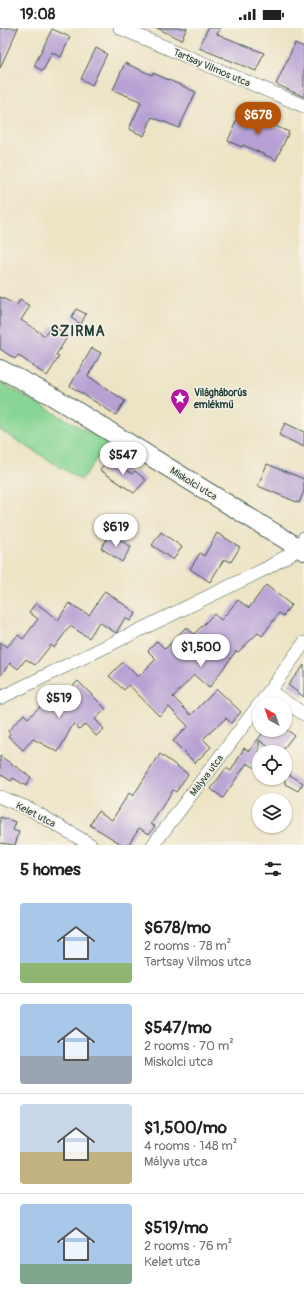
<!DOCTYPE html>
<html lang="en">
<head>
<meta charset="utf-8">
<style>
  body { margin:0; font-family:Pangolin,sans-serif; background:#f6f6f6; color:#202124; height:100vh; display:flex; flex-direction:column; font-size:15px; white-space:nowrap }
  * { box-sizing:border-box; margin:0 }
  p { font-size:13px; color:#757577 }
  .icon { flex:none; width:22px; height:22px; fill:none; stroke:currentColor; stroke-width:2; stroke-linecap:round; stroke-linejoin:round }
  .map { position:relative; height:817px; overflow:hidden }
  .details { display:flex; flex-direction:column; background:#fff; flex:1 }
  .details>* { flex:none }
  .needle { width:26px; rotate:320deg }
  .controls { position:absolute; left:252px; top:669px; display:grid; gap:8px }
  .controls a { display:grid; place-items:center; width:40px; height:40px; border-radius:50%; background:#fff; box-shadow:0 1px 3px #0004; font-size:20px }
  .price { position:absolute; translate:-50% -34px; padding:0 9px; border-radius:14px; background:#fff; color:#222; font-size:13px; line-height:26px; filter:drop-shadow(0 1px 2px #0008) }
  .price::after { content:''; position:absolute; left:50%; top:24px; width:12px; height:9px; margin-left:-6px; background:inherit; clip-path:polygon(0 0,100% 0,50% 100%) }
  .price.selected { background:#b45309; color:#fff }
  ul { padding:0; list-style:none }
  li { display:flex; align-items:center; gap:12px; height:100px; padding:0 20px }
  li+li { border-top:1px solid #e0e0e0 }
  li span { display:grid; place-items:center; flex:none; width:112px; height:80px; border-radius:4px; color:#555 }
  li>.icon { margin-inline-start:auto }
  span .icon { width:48px; height:48px; fill:#fffc; stroke-width:1 }
  li b { font-size:17px }
  h2 { display:flex; justify-content:space-between; align-items:center; height:48px; padding:0 20px; font-size:17px }
  .status { display:flex; justify-content:space-between; align-items:center; height:28px; padding:0 20px; background:#fff; direction:ltr }
  .status svg { height:11px; fill:currentColor }
  .map>svg:first-child { display:block }
</style>
</head>
<body>
<div class="status"><b>19:08</b><svg viewBox="0 0 49 12"><path d="M0 12V9h3v3zM5 12V6h3v6zM10 12V3h3v9zM15 12V0h3v12zM26 1h20v11H26zM47 4h2v5h-2z"/></svg></div>
<div class="map">
<svg width="304" height="817" viewBox="0 0 304 817">
  <rect width="100%" height="100%" fill="#f7f3e8"/>
  <filter id="ink" filterUnits="userSpaceOnUse"><feTurbulence type="fractalNoise" baseFrequency=".025" numOctaves="2"/><feDisplacementMap in="SourceGraphic" scale="8" xChannelSelector="R" yChannelSelector="G"/><feConvolveMatrix kernelMatrix="1 2 1 2 8 2 1 2 1" color-interpolation-filters="sRGB"/></filter>
  <filter id="wash" filterUnits="userSpaceOnUse"><feTurbulence type="fractalNoise" baseFrequency=".012" numOctaves="4" result="noise"/><feDisplacementMap in="SourceGraphic" scale="16" xChannelSelector="R" yChannelSelector="G"/><feGaussianBlur stdDeviation="0.9" result="paint"/><feColorMatrix in="noise" values="0 0 0 0 0 0 0 0 0 0 0 0 0 0 0 0 0 1.4 0 .05"/><feComposite in="paint" operator="in"/></filter>
  <g filter="url(#wash)">
    <rect width="100%" height="100%" fill="#ede4c5"/>
    <path fill="#88d695" stroke="#548a64" d="M0 354 108 415 81 452 0 402Z"/>
    <g id="blocks">
      <g fill="#b7a1d4">
        <path d="M0 0H18L0 40Z"/>
        <path d="M157 0H187L181 12Z"/>
        <path d="M208 0H220L217 6 264 25 256 43 199 20Z"/>
        <path d="M52 1 70 9 61 29 52 24 43 43 34 38Z"/>
        <path d="M295 15 304 19V69L276 56Z"/>
        <path d="M96 20 107 26 92 57 81 51Z"/>
        <path d="M125 35 152 47 153 45 196 64 179 100 152 89 144 108 129 101 141 75 140 73 113 62Z"/>
        <path d="M240 83 289 104 276 132 243 117 242 119 228 113Z"/>
        <path d="M0 269 17 277 20 272 30 278 21 292 45 308 52 297 68 308 56 327 59 329 47 348 18 327 15 331 0 321Z"/>
        <path d="M76 281 86 286 81 296 71 290Z"/>
        <path d="M92 320 101 325 88 348 125 373 116 387 70 358Z"/>
        <path d="M285 395 304 404V419L279 407Z"/>
        <path d="M109 430 132 446 135 443 146 452 134 465 100 442Z"/>
        <path d="M267 436 304 451V463L299 475 258 458Z"/>
        <path d="M161 504 182 519 173 532 152 517Z"/>
        <path d="M217 505 240 519 231 534 224 531 210 554 190 541 200 525 204 528Z"/>
        <path d="M110 506 131 519 122 534 101 520Z"/>
        <path d="M266 557 291 577 283 588 279 585 262 608 258 605 238 624 236 623 209 660 194 647 173 669 191 687 217 661 241 684 231 695 226 690 203 711 211 719 195 735 173 713 188 698 169 679 159 688 129 657 124 662 109 648 123 634 138 649 156 631 148 623 157 613 165 621 186 599 194 606 214 586 221 592 238 572 249 580Z"/>
        <path d="M105 563 136 585 130 593 125 590 116 605 99 594 89 610 70 598 54 620 51 617 35 637 26 631 18 641 10 635 0 648V614L7 619 18 607 23 611 38 591 29 584 36 575 58 592 69 575 89 587Z"/>
        <path d="M304 637V669L288 657Z"/>
        <path d="M78 653 106 681 95 691 104 701 96 708 85 696 79 701 74 695 58 724 33 711 23 722 8 708 10 706 8 703 24 686 28 690 54 666 59 671Z"/>
        <path d="M265 702H287L294 707 281 724H275L259 712V742L247 735 223 770 211 761 226 740 231 743 244 720 249 723Z"/>
        <path d="M160 726 188 746 176 764 173 762 151 796 155 798 149 806 139 800 128 817H123L90 797 98 783 112 792 129 765 133 768Z"/>
        <path d="M0 728 31 749 26 758 13 750 11 753 0 746Z"/>
        <path d="M285 744 303 755 298 763 285 756Z"/>
        <path d="M0 789 16 794 13 802 19 804 15 817 0 815Z"/>
      </g>
    </g>
  </g>
  <g filter="url(#ink)">
    <use href="#blocks" fill-opacity="0" stroke="#3e564a" stroke-width="1"/>
    <g fill="none" stroke-linecap="round" stroke-linejoin="round">
      <defs>
        <g id="minor">
          <path d="M120 0 304 78"/>
          <path d="M269 663 304 686"/>
          <path d="M0 670 267 540 300 520 304 510"/>
          <path d="M260 676 304 615"/>
          <path d="M0 769 30 781 91 817"/>
          <path d="M153 817 259 677"/>
        </g>
        <path id="secondary" d="M0 341 52 368 304 523"/>
      </defs>
      <use href="#minor" stroke="#3e564a" stroke-width="14"/>
      <use href="#secondary" stroke="#3e564a" stroke-width="20"/>
      <use href="#minor" stroke="#fff" stroke-width="13"/>
      <use href="#secondary" stroke="#fff" stroke-width="18"/>
    </g>
  </g>
  <defs>
    <symbol id="sight-pin" viewBox="-11 -11 22 30"><path d="M0 17L-7.5 6A9.5 9.5 0 1 1 7.5 6Z" fill="#b5179e" stroke="#f7f3e8"/><path d="M0-6L1.8-2.2L6-1.7L2.9 1.2L3.7 5.4L0 3.3L-3.7 5.4L-2.9 1.2L-6-1.7L-1.8-2.2Z" fill="#fff"/></symbol>
  </defs>
  <g fill-rule="evenodd">
    <use href="#sight-pin" x="169" y="359" width="22" height="30"/>
  </g>
  <g text-anchor="middle" stroke-width="3" stroke-linejoin="round" paint-order="stroke">
    <g font-size="10" fill="#1f3d34" stroke="#f7f3e8">
      <text transform="translate(212 39) rotate(23)" y="4">Tartsay Vilmos utca</text>
      <text transform="translate(194 455) rotate(32)" y="4">Miskolci utca</text>
      <text transform="translate(206 747) rotate(-53)" y="4">Mályva utca</text>
      <text transform="translate(36 786) rotate(27)" y="4">Kelet utca</text>
    </g>
    <g font-size="10" font-weight="bold" fill="#1f3d34" stroke="#f7f3e8" text-anchor="start">
      <text x="194" y="368">Világháborús<tspan x="194" dy="12">emlékmű</tspan></text>
    </g>
    <g font-size="14" font-weight="bold" letter-spacing="1" fill="#1f3d34" stroke="#f7f3e8">
      <text x="78" y="308">SZIRMA</text>
    </g>
  </g>
</svg>
<div class="controls">
<a><svg class="needle" viewBox="-14 -14 28 28"><path d="M0-13l5 13h-10z" fill="#e53935"/><path d="M0 13l5-13h-10z" fill="#757577"/></svg></a>
<a><svg class="icon" aria-label="locate" viewBox="0 0 24 24"><circle cx="12" cy="12" r="6"/><path d="M12 2v4M12 18v4M2 12h4M18 12h4"/></svg></a>
<a><svg class="icon" aria-label="layers" viewBox="0 0 24 24"><path d="M12 4l9 5-9 5-9-5zM3 14l9 5 9-5"/></svg></a>
</div>
<b class="price selected" style="left:258px;top:108px">$678</b>
<b class="price" style="left:123px;top:448px">$547</b>
<b class="price" style="left:116px;top:520px">$619</b>
<b class="price" style="left:201px;top:640px">$1,500</b>
<b class="price" style="left:59px;top:691px">$519</b>
</div>
<section class="details">
<h2>5 homes<svg class="icon" aria-label="filters" viewBox="0 0 24 24"><path d="M4 7h16M4 17h16"/><circle cx="9" cy="7" r="2"/><circle cx="15" cy="17" r="2"/></svg></h2>
<ul>
<li><span style="background:linear-gradient(#a9c7e8 75%,#8fb573 0)"><svg class="icon" aria-label="home" viewBox="0 0 24 24"><path d="M3 11l9-7 9 7M6 9v11h12V9"/></svg></span><div><b>$678/mo</b><p>2 rooms · 78 m²</p><p>Tartsay Vilmos utca</p></div></li>
<li><span style="background:linear-gradient(#a9c7e8 65%,#9aa5b1 0)"><svg class="icon" aria-label="home" viewBox="0 0 24 24"><path d="M3 11l9-7 9 7M6 9v11h12V9"/></svg></span><div><b>$547/mo</b><p>2 rooms · 70 m²</p><p>Miskolci utca</p></div></li>
<li><span style="background:linear-gradient(#c9d6e8 60%,#c2b280 0)"><svg class="icon" aria-label="home" viewBox="0 0 24 24"><path d="M3 11l9-7 9 7M6 9v11h12V9"/></svg></span><div><b>$1,500/mo</b><p>4 rooms · 148 m²</p><p>Mályva utca</p></div></li>
<li><span style="background:linear-gradient(#a9c7e8 75%,#7fa58c 0)"><svg class="icon" aria-label="home" viewBox="0 0 24 24"><path d="M3 11l9-7 9 7M6 9v11h12V9"/></svg></span><div><b>$519/mo</b><p>2 rooms · 76 m²</p><p>Kelet utca</p></div></li>
</ul>
</section>
</body>
</html>
